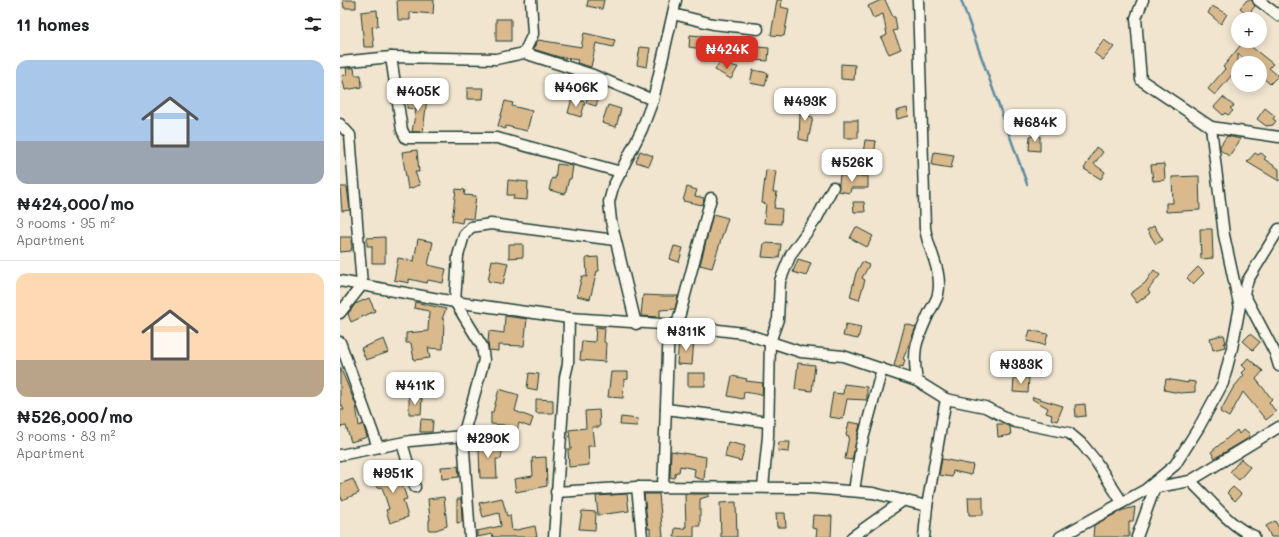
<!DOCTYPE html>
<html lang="en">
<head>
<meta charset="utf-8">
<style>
  body { margin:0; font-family:Mali,sans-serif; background:#f2f2f2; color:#202124; height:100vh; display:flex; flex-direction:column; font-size:15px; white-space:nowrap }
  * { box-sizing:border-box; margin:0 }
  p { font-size:13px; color:#757577 }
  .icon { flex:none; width:22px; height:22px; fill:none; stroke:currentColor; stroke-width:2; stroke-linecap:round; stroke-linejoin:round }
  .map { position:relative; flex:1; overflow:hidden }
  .details { display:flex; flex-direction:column; background:#fff; width:340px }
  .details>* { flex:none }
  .fabs { position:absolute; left:891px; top:12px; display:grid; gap:8px }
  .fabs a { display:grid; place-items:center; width:36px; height:36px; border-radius:50%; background:#fff; box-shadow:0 2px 10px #0003; font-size:20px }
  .price { position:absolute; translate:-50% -34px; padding:0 9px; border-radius:8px; background:#fff; color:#222; font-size:13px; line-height:26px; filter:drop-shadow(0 1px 2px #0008) }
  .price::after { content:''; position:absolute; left:50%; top:24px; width:12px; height:9px; margin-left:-6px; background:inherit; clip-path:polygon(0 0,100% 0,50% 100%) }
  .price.selected { background:#d93025; color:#fff }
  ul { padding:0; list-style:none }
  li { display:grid; align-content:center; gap:8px; height:212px; padding:0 16px }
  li+li { border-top:1px solid #e0e0e0 }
  li span { display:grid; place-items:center; height:124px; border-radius:12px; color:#555 }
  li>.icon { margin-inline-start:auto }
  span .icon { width:72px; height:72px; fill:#fffc; stroke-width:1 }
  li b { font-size:17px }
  h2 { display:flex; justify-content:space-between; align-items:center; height:48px; padding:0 16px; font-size:17px }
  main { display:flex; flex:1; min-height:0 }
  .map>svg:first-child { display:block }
</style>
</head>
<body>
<main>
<section class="details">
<h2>11 homes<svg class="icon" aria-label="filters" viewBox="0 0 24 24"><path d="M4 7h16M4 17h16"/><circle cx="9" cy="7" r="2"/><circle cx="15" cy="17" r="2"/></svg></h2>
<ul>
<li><span style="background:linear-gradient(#a9c7e8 65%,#9aa5b1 0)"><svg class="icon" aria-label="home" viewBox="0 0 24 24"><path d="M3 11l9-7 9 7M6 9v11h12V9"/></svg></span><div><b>₦424,000/mo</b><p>3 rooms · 95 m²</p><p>Apartment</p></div></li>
<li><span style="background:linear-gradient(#ffd9b3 70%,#b9a48a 0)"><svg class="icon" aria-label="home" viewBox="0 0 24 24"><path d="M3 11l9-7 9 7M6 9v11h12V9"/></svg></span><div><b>₦526,000/mo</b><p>3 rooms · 83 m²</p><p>Apartment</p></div></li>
</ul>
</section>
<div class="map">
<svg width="939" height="537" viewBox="0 0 939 537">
  <rect width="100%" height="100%" fill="#f1e5d0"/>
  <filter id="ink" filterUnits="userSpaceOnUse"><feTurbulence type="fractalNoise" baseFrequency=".025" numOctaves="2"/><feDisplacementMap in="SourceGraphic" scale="8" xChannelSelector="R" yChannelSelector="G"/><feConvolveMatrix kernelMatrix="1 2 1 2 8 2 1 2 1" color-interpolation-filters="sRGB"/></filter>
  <g filter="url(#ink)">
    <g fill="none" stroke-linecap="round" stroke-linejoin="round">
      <path stroke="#5f8c9f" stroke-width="2.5" d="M621 0 687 184"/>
    </g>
    <g fill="#daba8d" stroke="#1f3d34">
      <path d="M3 0H16V8H4Z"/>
      <path d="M57 0H94L93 14 70 12V20H58Z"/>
      <path d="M248 0H264L262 9 247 6Z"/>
      <path d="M437 0H442L441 7 449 9 444 36 431 35Z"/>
      <path d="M541 0H545L553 17H555L557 30 553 31 561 49 549 54 541 38 547 35 543 14 533 18 528 6Z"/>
      <path d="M907 0H912L915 6 908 15 900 8Z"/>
      <path d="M872 6 887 14 881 24 868 13Z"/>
      <path d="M37 10 38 26 32 27 34 47H24L21 12Z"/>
      <rect x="156" y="19" width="15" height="22"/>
      <path d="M244 33 275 40 273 47 256 43 251 67 237 63 238 60 219 57 193 49 198 40 241 47Z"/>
      <path d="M350 35 363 36 362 49 349 47Z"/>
      <path d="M764 40 774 47 763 60 754 53Z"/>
      <path d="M904 41 933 64 929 68 938 76 930 84 920 75V63H908L898 54V80L892 75 875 95 868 89 885 69 883 67Z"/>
      <path d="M300 47 310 48 307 67 297 65Z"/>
      <path d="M417 47 429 48 428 61 416 60Z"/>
      <path d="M379 63 398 67 391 79 375 70Z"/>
      <path d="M501 64 515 65 514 80 501 79Z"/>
      <path d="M6 68H14L15 75H21L22 87 5 90 2 76 7 74Z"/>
      <path d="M413 70 428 73 425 86 410 83Z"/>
      <path d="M251 83 262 86 256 106 246 103Z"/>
      <path d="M127 88H144L143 99H127Z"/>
      <path d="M69 96 87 98 83 132H72L76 109 67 108Z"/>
      <path d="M883 97 894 106 890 108 893 111 888 115 885 113 883 115 874 107Z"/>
      <path d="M232 98 245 102 241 117 228 113Z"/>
      <path d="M165 101 173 103 172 106 192 111 187 131 166 126 165 129 158 126Z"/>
      <path d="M468 103 470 117H473L468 141 459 139 460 114 457 104Z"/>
      <path d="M268 105 281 109 276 127 262 123Z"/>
      <path d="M567 108 569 116 557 119 556 111Z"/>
      <path d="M925 108 935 116 933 119 936 121 933 125 926 126 917 119Z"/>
      <rect x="504" y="120" width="14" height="18"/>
      <path d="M690 136H700V151L689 150Z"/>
      <path d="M887 136 901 139 889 156 880 150V146Z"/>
      <path d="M525 140 536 141 534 156 523 154Z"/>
      <path d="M756 147 763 152 754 164 765 172 761 179 744 169Z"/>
      <path d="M77 150 79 172H75L80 185 68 189 62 152Z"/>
      <path d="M300 151 313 156 309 166 296 162Z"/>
      <path d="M594 152 614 155 611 168 592 165Z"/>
      <path d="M915 153 918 155 921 153 926 157 924 159 939 169V181L907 162Z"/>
      <path d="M217 164 233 166 231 179H229L225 194 209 190 212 178 215 179Z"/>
      <path d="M824 164 825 180 813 181 811 165Z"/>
      <path d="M426 170 436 171 433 192H437L434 208 442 209 441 224 424 223 426 204 422 203Z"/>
      <path d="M500 175 515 177 528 176V188H511L510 193 498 191Z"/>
      <path d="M859 176 860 210 826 212V203H833L832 177Z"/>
      <path d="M168 180 188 182 187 200 173 199 174 195H167Z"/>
      <path d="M0 187H7L10 210 2 211Z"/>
      <path d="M347 187 357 190 355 196 364 198 363 205 343 201Z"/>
      <path d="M116 189 125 190 124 195 136 196 133 219 123 218 122 223 112 221Z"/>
      <path d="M513 202H524L525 212H514Z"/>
      <path d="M373 214 388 218 372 268 360 265Z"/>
      <path d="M814 226 823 240 816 244 807 230Z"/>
      <path d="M516 227 533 236 527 247 510 238Z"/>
      <path d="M860 229H872L873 258 861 259Z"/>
      <path d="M0 237H10L12 246 11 251 0 252Z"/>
      <path d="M45 237V263H32V246H27V238Z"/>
      <path d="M78 239 93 242 88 265 106 269 103 283 88 280 87 283 69 279V283L54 280 58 258 74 261Z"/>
      <path d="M424 243 441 244 439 258 422 257Z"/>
      <path d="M169 244H183V257L169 258Z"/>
      <path d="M334 246 343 248 339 262 330 259Z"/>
      <path d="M258 257 259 271H257L250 299 237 296 242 276 247 277 246 258Z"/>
      <path d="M458 259 471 263 466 276 453 272Z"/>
      <path d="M152 260 168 263 163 284 148 281Z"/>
      <path d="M522 262 529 265 522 278 525 280 519 300 510 297 516 273Z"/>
      <path d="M858 267 864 273 853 284 847 278Z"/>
      <path d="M814 270 820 275 808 290 810 293 797 303 790 294 805 283Z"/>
      <path d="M303 295 325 296H338L335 309 320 310V317L301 316Z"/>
      <path d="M29 298 35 311 11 322 8 314 15 304Z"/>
      <path d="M75 302 106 309 102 319H104L103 349 88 348 90 358 74 360 71 343H66V333L88 331 89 311 74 308Z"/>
      <path d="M165 316 187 319 184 346 158 345V351L149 350 148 343 149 331 164 333Z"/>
      <path d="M506 324 521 327 518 339 503 336Z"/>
      <path d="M565 324 576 327 563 359 565 360 563 367 560 366 559 368 554 366Z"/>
      <path d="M256 327 265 328 264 342 266 343 265 362 240 360 242 341 255 342Z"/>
      <path d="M690 330 708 334 705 345 687 341Z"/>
      <path d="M910 334 920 342 913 350 903 341Z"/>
      <path d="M882 335H884L886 343H884L885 347 873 350 870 338Z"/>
      <path d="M339 338 354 339 352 365 337 364Z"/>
      <path d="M44 339 49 352 26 360 21 348Z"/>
      <path d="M908 358 923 371 916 379 932 399 929 402 936 412 926 420 903 392 889 417 880 412 893 388 904 375 902 373 906 369 902 365Z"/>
      <path d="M458 363 475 365 472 391 455 389Z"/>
      <path d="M0 367 16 405 19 426 23 424 27 437 11 442 6 426 0 427V410H4L0 402Z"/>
      <path d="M271 372H288V379L284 380 283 398 268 397Z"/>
      <path d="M189 373 199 374 197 390 187 388Z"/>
      <rect x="348" y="373" width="17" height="13"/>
      <path d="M392 376 407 379 406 381 423 383 422 395 404 392 403 399 388 396Z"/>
      <path d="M674 377 689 378 688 393 673 392Z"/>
      <path d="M826 379 848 383V381L855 382V392L840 393 824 390Z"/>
      <path d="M504 384 527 387V400L507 399 503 419 489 417 493 393 503 394Z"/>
      <path d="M159 389 179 395 175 411 193 418 190 427 179 423 173 445 159 441 164 425 151 424V412H153Z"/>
      <path d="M69 397 82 398 81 414H69Z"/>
      <path d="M693 397 723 406 717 421 711 419 712 415 706 413 708 408 692 399Z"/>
      <path d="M196 399 213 400V413H196Z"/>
      <path d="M745 404 746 416 736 417 735 405Z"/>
      <path d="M259 410 260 427H252L254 446H248L249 465 229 467 228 449H231L229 430 246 428 245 411Z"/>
      <path d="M281 417 298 419 297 426 280 425Z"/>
      <path d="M81 419 93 420 92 432H80Z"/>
      <path d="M509 422 520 424 512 460 505 459 509 436 506 435Z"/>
      <path d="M657 424H664L670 427 671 435 658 437Z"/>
      <path d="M904 429 910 434 907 439 875 458 871 452 897 430 899 434Z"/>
      <path d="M131 442 163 446 161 459H156L157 478H140L139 450 131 449Z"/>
      <path d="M388 442 405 446 401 461 385 457Z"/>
      <path d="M439 442H450L449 452 438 451Z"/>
      <path d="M331 451 366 457 364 480 354 477 355 469 340 466 339 472H336L334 478 330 477Z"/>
      <path d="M206 457 207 486 176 492 174 479 193 476 192 458Z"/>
      <path d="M602 459 633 465 631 475 613 471 612 477 599 475Z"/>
      <path d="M901 459 910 467 899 480 890 472Z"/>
      <path d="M118 466 119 477 102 479 101 467Z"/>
      <path d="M57 467 60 485 62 484 67 499 63 500 68 517 50 523 46 510 49 509 42 487 37 488 34 476 43 474 42 470Z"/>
      <path d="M13 479 19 493 2 500 0 494V484Z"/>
      <path d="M893 487 901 494 895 501 887 493Z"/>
      <path d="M287 494 289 511 258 515 256 496Z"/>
      <path d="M304 494H319L323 537H310V528L308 529Z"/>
      <path d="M345 494H369V496L360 499V526H354V537H334L335 528 344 529V527H346Z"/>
      <path d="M104 497 107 526 96 530H89V520H90L88 499Z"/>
      <path d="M628 497H643V515H629Z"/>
      <path d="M162 498 167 516 170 515 172 531 195 526 197 537H153L152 534 137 537V531L161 526 159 513 143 517 139 503Z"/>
      <path d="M117 499H121L122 522 117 523Z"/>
      <path d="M396 502 397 537H381L380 503Z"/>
      <path d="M795 507 793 521H789V537H753L754 525 783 510Z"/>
      <path d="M242 511 256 512 255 530 239 529Z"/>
      <path d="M436 513H445L446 527H437Z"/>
      <path d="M473 515 492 516 491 537H476L477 529 472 528Z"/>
      <path d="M935 521 939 528V537H931L926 526Z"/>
    </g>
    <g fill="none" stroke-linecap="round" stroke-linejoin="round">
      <defs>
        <g id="minor">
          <path d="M803 0 796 18 801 80 871 127 884 235 899 304"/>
          <path d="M918 0 939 16"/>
          <path d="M333 14 373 24 418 29"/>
          <path d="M184 53 193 34 191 0"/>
          <path d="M51 57 62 130 66 138H157L281 172"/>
          <path d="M0 62 51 57 156 59 184 53 253 75 313 100"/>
          <path d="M0 124 10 135 22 285 0 313"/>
          <path d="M871 127 939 137"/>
          <path d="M0 281 115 302 229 318 337 325 403 333 461 352 503 356 577 381 606 399 645 407 675 422 729 433 742 444 755 460 782 502"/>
          <path d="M904 294 935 353 939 366"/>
          <path d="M296 324 271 221 269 202 273 187 302 129 313 100 336 0"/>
          <path d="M337 325 371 198"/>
          <path d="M0 342 38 447"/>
          <path d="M577 381C572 349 576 342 589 313 592 307 597 300 598 294 603 271 588 250 585 228L578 0"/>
          <path d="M326 409 428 422"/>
          <path d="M62 443 75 487"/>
          <path d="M0 455 70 441 123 436"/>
          <path d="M850 481C870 498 888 526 914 536"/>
          <path d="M297 487 302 537"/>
          <path d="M323 487 329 325"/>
          <path d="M423 487 428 436 430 342 438 319 440 281 451 254 477 218 493 187"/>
          <path d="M807 489 850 481 939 427"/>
          <path d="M514 491 521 446 542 369"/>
          <path d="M216 492 297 487 471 488 533 493 587 506"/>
          <path d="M130 537 123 436 144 360 142 346 115 302 118 256 124 235 131 227 151 224 275 240"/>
          <path d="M214 537 225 377 228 364 229 318"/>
          <path d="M512 537 564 500"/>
          <path d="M584 537 587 506 606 399"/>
          <path d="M720 537 805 490 835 465 859 427 883 383 892 348 900 306 908 280 939 229"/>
          <path d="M797 537 815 487"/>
        </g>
      </defs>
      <use href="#minor" stroke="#1f3d34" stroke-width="13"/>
      <use href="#minor" stroke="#fbf7ec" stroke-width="10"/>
    </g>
  </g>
</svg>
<div class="fabs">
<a>+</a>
<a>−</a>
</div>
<b class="price selected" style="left:387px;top:70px">₦424K</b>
<b class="price" style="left:236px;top:108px">₦406K</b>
<b class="price" style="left:78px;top:112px">₦405K</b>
<b class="price" style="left:465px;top:122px">₦493K</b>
<b class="price" style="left:695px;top:143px">₦684K</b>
<b class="price" style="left:512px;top:183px">₦526K</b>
<b class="price" style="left:346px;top:352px">₦311K</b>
<b class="price" style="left:681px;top:385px">₦383K</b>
<b class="price" style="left:75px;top:406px">₦411K</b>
<b class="price" style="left:148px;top:459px">₦290K</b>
<b class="price" style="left:53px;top:494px">₦951K</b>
</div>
</main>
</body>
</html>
